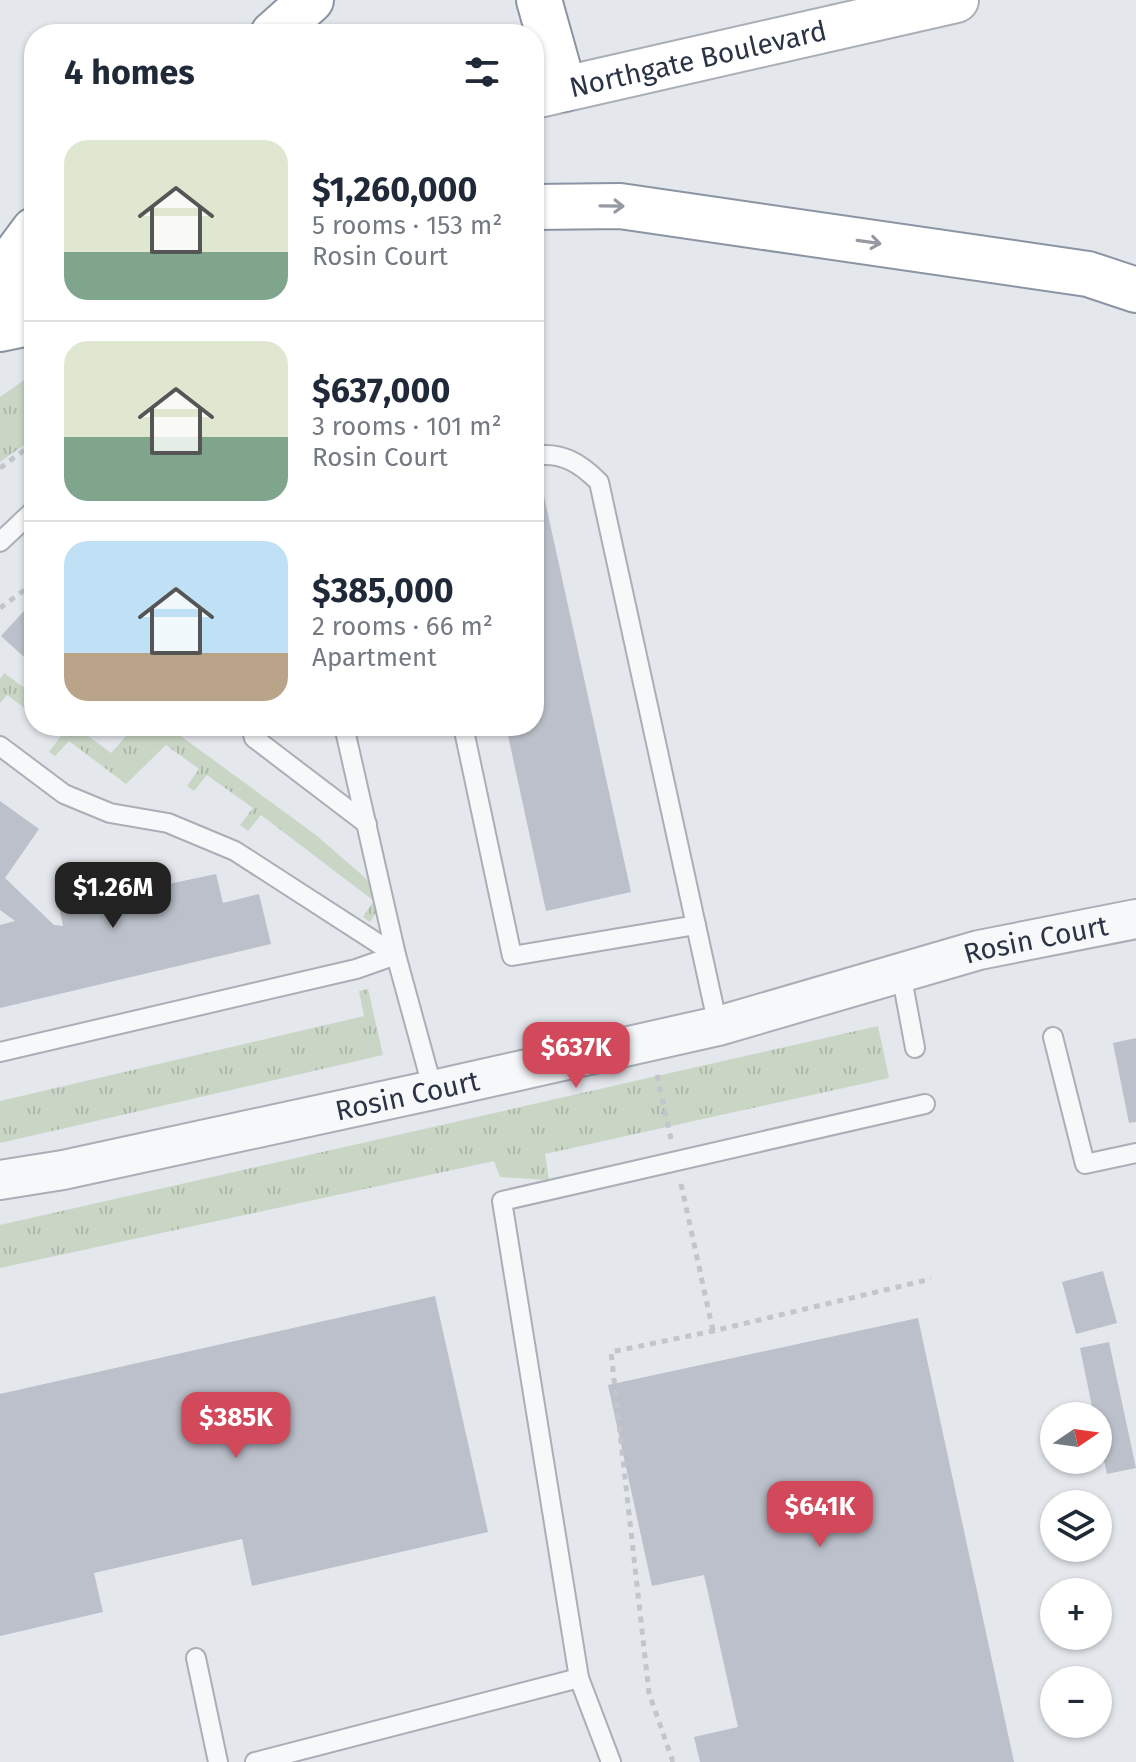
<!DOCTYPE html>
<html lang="en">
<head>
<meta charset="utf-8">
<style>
  body { margin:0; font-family:"Fira Sans",sans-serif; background:#f6f6f7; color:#1f2937; height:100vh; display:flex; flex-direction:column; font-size:30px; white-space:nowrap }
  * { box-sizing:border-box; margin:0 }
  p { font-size:26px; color:#747a83 }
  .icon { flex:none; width:44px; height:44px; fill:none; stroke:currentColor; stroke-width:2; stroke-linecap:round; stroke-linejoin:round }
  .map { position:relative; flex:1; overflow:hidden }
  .drawer { position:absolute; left:24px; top:24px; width:520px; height:712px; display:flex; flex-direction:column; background:#fff; border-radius:32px; box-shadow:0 2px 6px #0004 }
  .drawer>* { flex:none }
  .needle { width:52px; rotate:77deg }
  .buttons { position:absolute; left:1040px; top:1402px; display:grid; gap:16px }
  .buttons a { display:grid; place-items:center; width:72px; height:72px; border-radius:50%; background:#fff; box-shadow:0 2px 6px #0004; font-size:40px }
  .price { position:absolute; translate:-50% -68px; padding:0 18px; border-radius:16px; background:#d1495b; color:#fff; font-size:26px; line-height:52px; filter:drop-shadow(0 2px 4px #0008) }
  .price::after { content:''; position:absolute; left:50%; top:48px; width:24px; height:18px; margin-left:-12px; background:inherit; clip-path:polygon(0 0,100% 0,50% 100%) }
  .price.active { background:#222; color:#fff }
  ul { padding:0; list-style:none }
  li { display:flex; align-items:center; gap:24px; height:200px; padding:0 40px }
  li+li { border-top:2px solid #e0e1e3 }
  li span { display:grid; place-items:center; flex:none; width:224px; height:160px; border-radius:24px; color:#555 }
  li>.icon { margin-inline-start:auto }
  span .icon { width:96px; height:96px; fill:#fffc; stroke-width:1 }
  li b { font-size:34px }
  h2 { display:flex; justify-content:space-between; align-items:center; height:96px; padding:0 40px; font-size:34px }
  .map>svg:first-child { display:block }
</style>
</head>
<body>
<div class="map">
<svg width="1136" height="1762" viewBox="0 0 1136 1762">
  <defs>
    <pattern id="grass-tufts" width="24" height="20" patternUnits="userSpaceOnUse" patternTransform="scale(2)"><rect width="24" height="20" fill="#c9d6c5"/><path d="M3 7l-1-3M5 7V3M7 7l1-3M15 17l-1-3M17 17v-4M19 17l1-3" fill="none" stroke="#adb8ab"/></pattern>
  </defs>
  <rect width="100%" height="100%" fill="#e4e7ec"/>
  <g fill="url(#grass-tufts)">
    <path d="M34 373V438L0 462V397Z"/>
    <path d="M4 673 34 695V715L7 695 0 703V679Z"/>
    <path d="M49 726H75L111 753 135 726H167L316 835 370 882 378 910 370 922 363 917 374 901 261 815 248 831 240 825 253 808 207 775 194 791 187 786 199 769 166 745 126 784 69 741 55 756 49 752 61 736Z"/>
    <path d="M368 989 383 1055 0 1143V1101L364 1016 359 991Z"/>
    <path d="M878 1026 889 1078 545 1154 549 1180 500 1177 494 1161 0 1268V1225Z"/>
  </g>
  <g fill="#bbc0ca">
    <path d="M540 478 631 892 546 911 506 726H534V479Z"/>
    <path d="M34 600V666L1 636Z"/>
    <path d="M0 801 39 829 5 878 54 925 63 926 59 907 216 874 223 903 259 894 271 944 0 1008V925L15 921 0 910Z"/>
    <path d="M1136 1038V1122L1129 1123 1113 1043Z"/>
    <path d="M1103 1271 1117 1323 1076 1334 1062 1282Z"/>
    <path d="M435 1296 488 1532 252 1586 242 1539 94 1573 103 1612 0 1636V1394Z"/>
    <path d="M918 1318 1014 1762H700L694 1737 738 1727 704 1575 652 1586 608 1385Z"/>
    <path d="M1109 1342 1136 1468 1107 1474 1098 1433V1416H1094L1080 1348Z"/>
  </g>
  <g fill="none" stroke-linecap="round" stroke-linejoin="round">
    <defs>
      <g id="service">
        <path d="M534 456C561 451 580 463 599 482L718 1026"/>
        <path d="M0 542 34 510"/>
        <path d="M251 726 254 738 367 824"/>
        <path d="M344 726 396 955 433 1090"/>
        <path d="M463 726 512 956 696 925"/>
        <path d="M0 746 64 794 110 813 168 823 235 851 396 955 356 969 0 1052"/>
        <path d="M901 973 915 1048"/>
        <path d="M1053 1037 1085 1164 1136 1153"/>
        <path d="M196 1658 218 1762"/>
        <path d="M255 1762 579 1678"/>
        <path d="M611 1762 579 1678 502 1201 925 1104"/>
      </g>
      <g id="minor">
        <path id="s1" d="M0 1180 63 1170 433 1090 718 1026 979 950 1136 919"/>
      </g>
      <g id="secondary">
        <path id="s2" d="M534 96 956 0"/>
        <path d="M0 306 34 281"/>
      </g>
      <g id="motorway">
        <path d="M539 0 564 89"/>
        <path d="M273 34 311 0"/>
        <path d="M534 207 620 206 1088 274 1136 290"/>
        <path d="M0 276 34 230"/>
        <path d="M0 329 34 322"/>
      </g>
    </defs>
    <use href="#service" stroke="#a9aeb7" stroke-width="22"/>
    <use href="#minor" stroke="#a9aeb7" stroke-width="42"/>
    <use href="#secondary" stroke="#a9aeb7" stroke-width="48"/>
    <use href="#motorway" stroke="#8b94a3" stroke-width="48"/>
    <g stroke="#c2c5cb" stroke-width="5" stroke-dasharray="6 6" stroke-linecap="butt">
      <path d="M0 468 34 443"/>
      <path d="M0 608 34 583"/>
      <path d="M657 1075 671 1139"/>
      <path d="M681 1184 713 1331"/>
      <path d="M673 1762 649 1693 611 1352 713 1331 931 1279"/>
    </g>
    <use href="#service" stroke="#f7f8fa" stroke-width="18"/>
    <use href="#minor" stroke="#f7f8fa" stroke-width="38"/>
    <use href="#secondary" stroke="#fff" stroke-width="44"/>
    <use href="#motorway" stroke="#fff" stroke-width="44"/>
  </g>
  <defs><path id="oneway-shaft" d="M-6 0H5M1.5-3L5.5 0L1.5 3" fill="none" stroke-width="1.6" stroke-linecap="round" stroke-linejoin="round" transform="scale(2)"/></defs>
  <g stroke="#959aa2">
    <use href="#oneway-shaft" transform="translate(612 206) rotate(1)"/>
    <use href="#oneway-shaft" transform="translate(869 242) rotate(8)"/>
  </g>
  <g text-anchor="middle" stroke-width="6" stroke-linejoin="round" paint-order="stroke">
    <g font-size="28" fill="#2b3445" stroke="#f4f6f9">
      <text dy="10" stroke="none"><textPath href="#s2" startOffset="168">Northgate Boulevard</textPath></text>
      <text dy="10" stroke="none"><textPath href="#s1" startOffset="1064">Rosin Court</textPath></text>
      <text dy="10" stroke="none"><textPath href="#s1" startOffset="416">Rosin Court</textPath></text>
    </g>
  </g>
</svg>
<div class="buttons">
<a><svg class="needle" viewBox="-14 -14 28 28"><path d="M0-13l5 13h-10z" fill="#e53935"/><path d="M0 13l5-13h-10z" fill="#747a83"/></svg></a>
<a><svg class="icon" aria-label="layers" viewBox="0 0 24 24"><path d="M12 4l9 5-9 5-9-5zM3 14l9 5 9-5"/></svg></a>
<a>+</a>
<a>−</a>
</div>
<b class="price active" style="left:113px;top:930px">$1.26M</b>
<b class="price" style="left:576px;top:1090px">$637K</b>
<b class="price" style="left:236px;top:1460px">$385K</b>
<b class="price" style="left:820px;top:1549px">$641K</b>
<section class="drawer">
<h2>4 homes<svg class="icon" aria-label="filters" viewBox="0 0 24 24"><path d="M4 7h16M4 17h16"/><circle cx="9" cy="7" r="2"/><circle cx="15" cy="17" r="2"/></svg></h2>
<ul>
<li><span style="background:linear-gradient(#dfe7d0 70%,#7fa58c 0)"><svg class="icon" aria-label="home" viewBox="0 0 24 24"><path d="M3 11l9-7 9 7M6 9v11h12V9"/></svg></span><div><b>$1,260,000</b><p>5 rooms · 153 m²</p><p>Rosin Court</p></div></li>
<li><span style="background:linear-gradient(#dfe7d0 60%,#7fa58c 0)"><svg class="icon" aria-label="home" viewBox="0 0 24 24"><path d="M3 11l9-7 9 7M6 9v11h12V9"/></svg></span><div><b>$637,000</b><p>3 rooms · 101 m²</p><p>Rosin Court</p></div></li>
<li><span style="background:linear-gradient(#bfe0f5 70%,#b9a48a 0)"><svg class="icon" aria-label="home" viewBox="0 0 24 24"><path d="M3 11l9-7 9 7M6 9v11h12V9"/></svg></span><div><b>$385,000</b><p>2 rooms · 66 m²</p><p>Apartment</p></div></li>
</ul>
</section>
</div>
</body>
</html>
